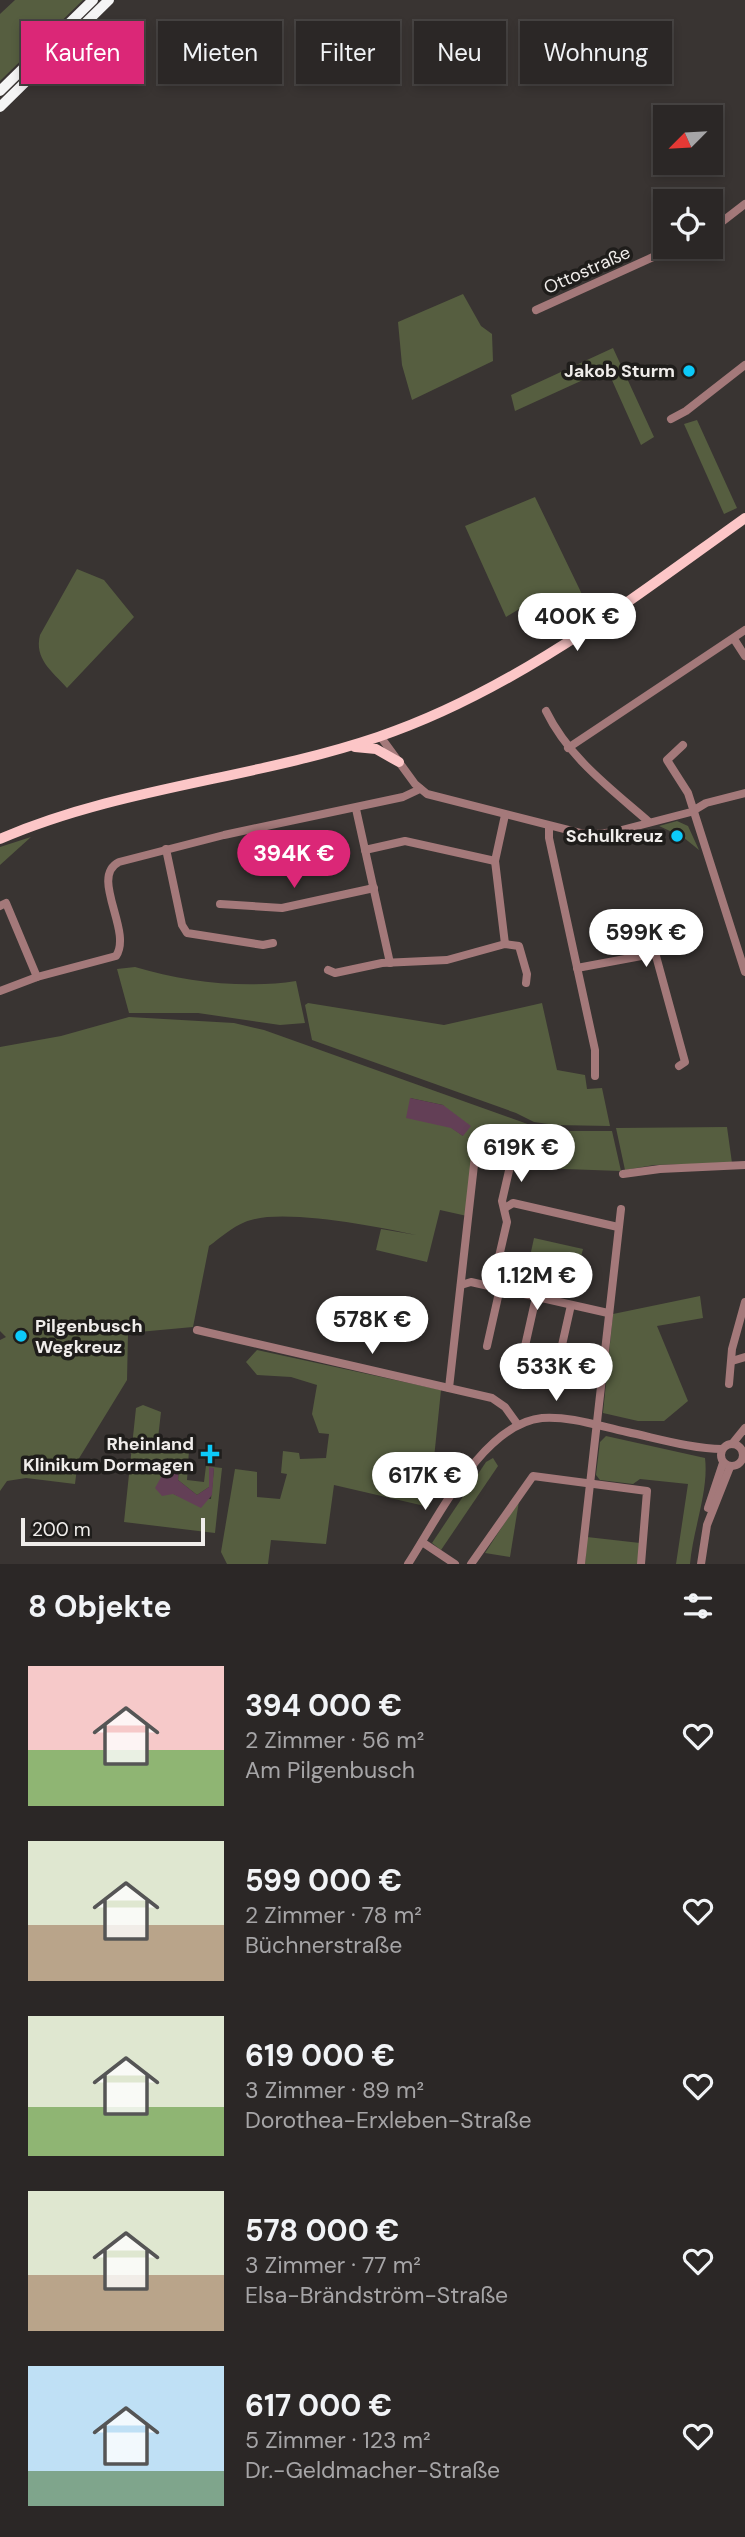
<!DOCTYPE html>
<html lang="de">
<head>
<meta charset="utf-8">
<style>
  body { margin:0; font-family:"DM Sans",sans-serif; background:#373332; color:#f1f3f6; height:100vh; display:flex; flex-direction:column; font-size:26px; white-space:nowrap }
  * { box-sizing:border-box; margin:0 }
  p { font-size:23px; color:#a6a5a7 }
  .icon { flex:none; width:38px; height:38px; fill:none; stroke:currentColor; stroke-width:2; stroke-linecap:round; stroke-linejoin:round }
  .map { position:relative; height:1564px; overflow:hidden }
  .side { display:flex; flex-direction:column; background:#2b2726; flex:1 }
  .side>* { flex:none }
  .top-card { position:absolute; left:21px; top:21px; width:704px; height:63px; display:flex; gap:14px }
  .needle { width:46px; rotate:246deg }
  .tools { position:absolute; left:653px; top:105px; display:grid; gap:14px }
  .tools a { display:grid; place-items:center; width:70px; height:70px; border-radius:0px; background:#2b2726; box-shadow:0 4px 10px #0003,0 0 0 2px #474443; font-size:35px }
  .scale { position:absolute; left:21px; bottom:18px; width:184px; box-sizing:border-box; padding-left:7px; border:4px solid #f0edeb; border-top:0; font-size:19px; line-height:24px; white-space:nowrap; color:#f0edeb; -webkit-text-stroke:5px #1f1d1b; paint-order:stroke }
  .price { position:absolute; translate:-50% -60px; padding:0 16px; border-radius:24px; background:#fff; color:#222; font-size:23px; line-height:46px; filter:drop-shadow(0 2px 4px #0008) }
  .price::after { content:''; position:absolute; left:50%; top:42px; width:21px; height:16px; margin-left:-10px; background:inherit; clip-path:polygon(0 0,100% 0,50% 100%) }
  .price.selected { background:#db2777; color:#fff }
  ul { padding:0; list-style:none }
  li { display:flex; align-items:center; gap:21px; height:175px; padding:0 28px }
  li span { display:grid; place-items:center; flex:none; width:196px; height:140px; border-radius:0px; color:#555 }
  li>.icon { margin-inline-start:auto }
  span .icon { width:84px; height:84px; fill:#fffc; stroke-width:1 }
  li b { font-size:30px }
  h2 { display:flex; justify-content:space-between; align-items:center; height:84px; padding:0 28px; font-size:30px }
  .tag { padding:0 24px; border-radius:0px; background:#2b2726; box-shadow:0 4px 10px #0003,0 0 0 2px #474443; font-size:24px; line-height:63px }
  .tag.selected { background:#db2777; color:#fff }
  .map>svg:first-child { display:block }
</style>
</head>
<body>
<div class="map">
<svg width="745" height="1564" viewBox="0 0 745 1564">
  <rect width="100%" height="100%" fill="#393432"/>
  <g fill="#565e40" fill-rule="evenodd">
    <path d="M15 0H83L0 81V14Z"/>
    <path d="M463 294 481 326 492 334 493 361 412 400 402 365 398 322Z"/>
    <path d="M613 348 654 437 641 445 607 369 515 411 511 395Z"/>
    <path d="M697 420 737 508 724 514 684 424Z"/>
    <path d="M535 497 592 615 557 638 536 599 506 617 465 526Z"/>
    <path d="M77 569 104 580 134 617 67 688C52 671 34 659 40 635Z"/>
    <path d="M677 821 688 826 699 850 683 837 659 826Z"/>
    <path d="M31 837 0 865V847Z"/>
    <path d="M135 967C185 982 244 989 296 981L305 1023 280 1025 198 1013H129L117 969Z"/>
    <path d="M308 1003 444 1025 542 1003 557 1070 585 1075 587 1089 602 1088 610 1126 555 1125 534 1122 516 1113 312 1040 305 1005Z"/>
    <path d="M129 1017 234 1023 264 1030 536 1127 557 1131H612L621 1171 536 1168 470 1157 473 1161 467 1216 440 1210 427 1262 376 1250 381 1229 416 1235C379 1227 279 1207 245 1222 232 1227 220 1238 209 1246L193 1327 128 1333 127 1380 78 1460 75 1484 26 1478 7 1481 0 1491V1340L6 1337 0 1331V1047L61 1036ZM410 1098 443 1105 463 1136Z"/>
    <path d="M727 1127 732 1163 654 1165 625 1170 616 1128Z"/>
    <path d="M534 1238 583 1249 577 1272 529 1261Z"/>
    <path d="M700 1296 703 1318 657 1326 688 1401 664 1421H638L603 1413 613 1314Z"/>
    <path d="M257 1350 441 1390 429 1507 334 1485 326 1544 271 1540 268 1564H227L221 1552 235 1469 257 1472V1497L280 1499 287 1474 281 1473 283 1451 299 1453 300 1459 326 1458 329 1434 319 1433 312 1414 317 1385 291 1377 257 1375 246 1362Z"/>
    <path d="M143 1405 161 1412 157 1447 189 1450 187 1480 204 1482 206 1466 222 1468 215 1533 124 1522 136 1408ZM179 1466 178 1480 197 1495 209 1487V1468H214L211 1499 178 1496 157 1486 163 1476Z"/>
    <path d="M606 1436 705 1458C709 1491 693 1529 690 1564H676L688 1484 640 1479 633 1484 600 1480 596 1475 600 1442Z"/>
    <path d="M493 1458 498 1466 441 1550 432 1543 486 1462Z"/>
    <path d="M519 1501 510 1557 485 1553Z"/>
    <path d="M587 1537 640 1543 638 1564H585Z"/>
  </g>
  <g fill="#633f56">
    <path d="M410 1098 443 1105 471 1126 463 1136 451 1128 406 1118Z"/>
    <path d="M172 1465 179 1466 178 1480 197 1495 209 1487V1467L214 1468 212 1495 201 1508 173 1494 162 1496 155 1488 164 1472Z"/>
  </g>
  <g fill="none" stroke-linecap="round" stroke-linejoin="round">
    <g stroke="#a4797a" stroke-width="8">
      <path d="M710 231 745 204"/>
      <path d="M536 310 653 257 679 252 690 247"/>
      <path d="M671 419 686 411 745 365"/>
      <path d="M734 639 745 656"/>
      <path d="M546 711C569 758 610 788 649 822"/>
      <path d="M380 736 415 784 427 794 588 835 614 832 691 812 706 803 745 793"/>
      <path d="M683 745 667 760 688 793 745 972"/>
      <path d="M568 748 745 630"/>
      <path d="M356 809 390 963"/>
      <path d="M549 826V838L595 1050V1076"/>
      <path d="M166 849 182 925 187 933 263 945 273 943"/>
      <path d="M365 850 405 841 495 861"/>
      <path d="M220 904 282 908 374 888"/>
      <path d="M0 906 6 903 37 977"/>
      <path d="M649 914 657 949 656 956"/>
      <path d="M505 944 495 861 505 815"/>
      <path d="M577 968 652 954 656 956 685 1062 679 1066"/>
      <path d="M328 970 335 973 382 963 447 960 505 944 519 946 527 974 526 983"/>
      <path d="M0 991 37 977 116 956C133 931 89 877 119 862L224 835 403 797 420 789"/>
      <path d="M623 1174 660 1169 745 1165"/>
      <path d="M505 1208 513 1203 618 1227"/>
      <path d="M461 1285 471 1282 608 1313"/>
      <path d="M492 1287 507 1222 502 1201 511 1162"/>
      <path d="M197 1330 492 1398 505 1407 518 1425"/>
      <path d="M487 1346 500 1288"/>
      <path d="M523 1355 536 1297"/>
      <path d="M732 1361 745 1357"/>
      <path d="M558 1363 571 1305"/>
      <path d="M729 1384 732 1349 745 1302"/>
      <path d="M449 1388 475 1156"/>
      <circle cx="732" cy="1455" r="11"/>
      <path d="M732 1444 745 1428"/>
      <path d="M708 1508 723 1463"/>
      <path d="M422 1542 455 1564"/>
      <path d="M408 1564C438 1518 483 1424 542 1418 570 1416 599 1426 627 1432 656 1438 693 1449 722 1449"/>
      <path d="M471 1564 533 1476 647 1491 641 1564"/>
      <path d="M581 1564 621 1209"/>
      <path d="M701 1564 707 1525 730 1467"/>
    </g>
    <g stroke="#fcc6c7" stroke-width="10">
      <path d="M355 747 376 749 399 762"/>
      <path d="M0 839C120 787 254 779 378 737 514 691 630 600 745 518"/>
    </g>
    <g stroke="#f5f5f5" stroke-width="10">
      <path d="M0 91 93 0"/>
      <path d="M0 107 109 0"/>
    </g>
  </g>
  <g fill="#0ccafa" stroke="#1f1d1b" stroke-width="2.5">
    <circle cx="689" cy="371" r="7"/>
    <circle cx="677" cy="836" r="7"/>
    <circle cx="21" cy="1336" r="7"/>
    <path d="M206.5 1443.5h7v7h7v7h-7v7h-7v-7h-7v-7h7z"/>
  </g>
  <g text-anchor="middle" stroke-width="7" stroke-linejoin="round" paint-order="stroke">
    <g font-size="18" fill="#f0edeb" stroke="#1f1d1b">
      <text transform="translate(587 270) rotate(-24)" y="6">Ottostraße</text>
    </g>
    <g font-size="18" font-weight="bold" fill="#f0edeb" stroke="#1f1d1b" text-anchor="end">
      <text x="675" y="377">Jakob Sturm</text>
      <text x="663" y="842">Schulkreuz</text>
      <text x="35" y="1332" text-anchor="start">Pilgenbusch<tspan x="35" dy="21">Wegkreuz</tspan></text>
      <text x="194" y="1450">Rheinland<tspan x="194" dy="21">Klinikum Dormagen</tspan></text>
    </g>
  </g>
</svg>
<div class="tools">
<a><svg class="needle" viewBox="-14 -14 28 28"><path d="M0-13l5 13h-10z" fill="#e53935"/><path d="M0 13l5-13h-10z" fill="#a6a5a7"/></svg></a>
<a><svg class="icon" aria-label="locate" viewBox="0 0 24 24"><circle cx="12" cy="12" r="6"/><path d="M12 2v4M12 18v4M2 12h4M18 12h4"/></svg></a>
</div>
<div class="scale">200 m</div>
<b class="price" style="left:577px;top:653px">400K €</b>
<b class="price selected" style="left:294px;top:890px">394K €</b>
<b class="price" style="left:646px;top:969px">599K €</b>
<b class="price" style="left:521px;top:1184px">619K €</b>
<b class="price" style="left:537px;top:1312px">1.12M €</b>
<b class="price" style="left:372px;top:1356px">578K €</b>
<b class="price" style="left:556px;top:1403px">533K €</b>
<b class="price" style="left:425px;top:1512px">617K €</b>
<div class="top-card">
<a class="tag selected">Kaufen</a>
<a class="tag">Mieten</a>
<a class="tag">Filter</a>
<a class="tag">Neu</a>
<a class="tag">Wohnung</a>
</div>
</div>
<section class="side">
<h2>8 Objekte<svg class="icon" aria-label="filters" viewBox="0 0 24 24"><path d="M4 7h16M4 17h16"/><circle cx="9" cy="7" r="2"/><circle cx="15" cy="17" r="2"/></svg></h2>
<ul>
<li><span style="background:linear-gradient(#f6c9c9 60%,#8fb573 0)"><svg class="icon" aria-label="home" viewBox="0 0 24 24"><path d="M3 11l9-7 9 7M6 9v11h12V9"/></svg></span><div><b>394 000 €</b><p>2 Zimmer · 56 m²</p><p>Am Pilgenbusch</p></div><svg class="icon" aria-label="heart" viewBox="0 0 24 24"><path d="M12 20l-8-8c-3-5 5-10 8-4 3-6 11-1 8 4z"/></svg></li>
<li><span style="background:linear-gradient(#dfe7d0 60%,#b9a48a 0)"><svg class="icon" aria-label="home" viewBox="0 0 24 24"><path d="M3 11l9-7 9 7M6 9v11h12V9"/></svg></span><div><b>599 000 €</b><p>2 Zimmer · 78 m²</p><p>Büchnerstraße</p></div><svg class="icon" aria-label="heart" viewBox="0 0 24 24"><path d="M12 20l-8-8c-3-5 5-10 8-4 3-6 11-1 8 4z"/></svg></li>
<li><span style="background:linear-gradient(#dfe7d0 65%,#8fb573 0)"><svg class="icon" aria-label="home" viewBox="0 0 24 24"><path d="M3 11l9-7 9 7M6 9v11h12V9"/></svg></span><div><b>619 000 €</b><p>3 Zimmer · 89 m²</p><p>Dorothea-Erxleben-Straße</p></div><svg class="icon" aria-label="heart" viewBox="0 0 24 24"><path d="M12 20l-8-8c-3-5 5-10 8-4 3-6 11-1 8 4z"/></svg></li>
<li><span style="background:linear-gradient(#dfe7d0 60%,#b9a48a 0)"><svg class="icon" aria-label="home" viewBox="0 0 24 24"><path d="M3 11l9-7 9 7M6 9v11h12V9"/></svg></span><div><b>578 000 €</b><p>3 Zimmer · 77 m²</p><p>Elsa-Brändström-Straße</p></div><svg class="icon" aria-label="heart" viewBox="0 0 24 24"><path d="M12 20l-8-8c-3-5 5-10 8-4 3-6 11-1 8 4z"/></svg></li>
<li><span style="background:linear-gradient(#bfe0f5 75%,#7fa58c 0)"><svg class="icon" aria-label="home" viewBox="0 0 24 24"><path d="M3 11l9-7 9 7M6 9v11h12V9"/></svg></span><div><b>617 000 €</b><p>5 Zimmer · 123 m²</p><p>Dr.-Geldmacher-Straße</p></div><svg class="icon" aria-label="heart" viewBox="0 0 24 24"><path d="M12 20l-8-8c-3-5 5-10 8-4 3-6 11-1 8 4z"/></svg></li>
</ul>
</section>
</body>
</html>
